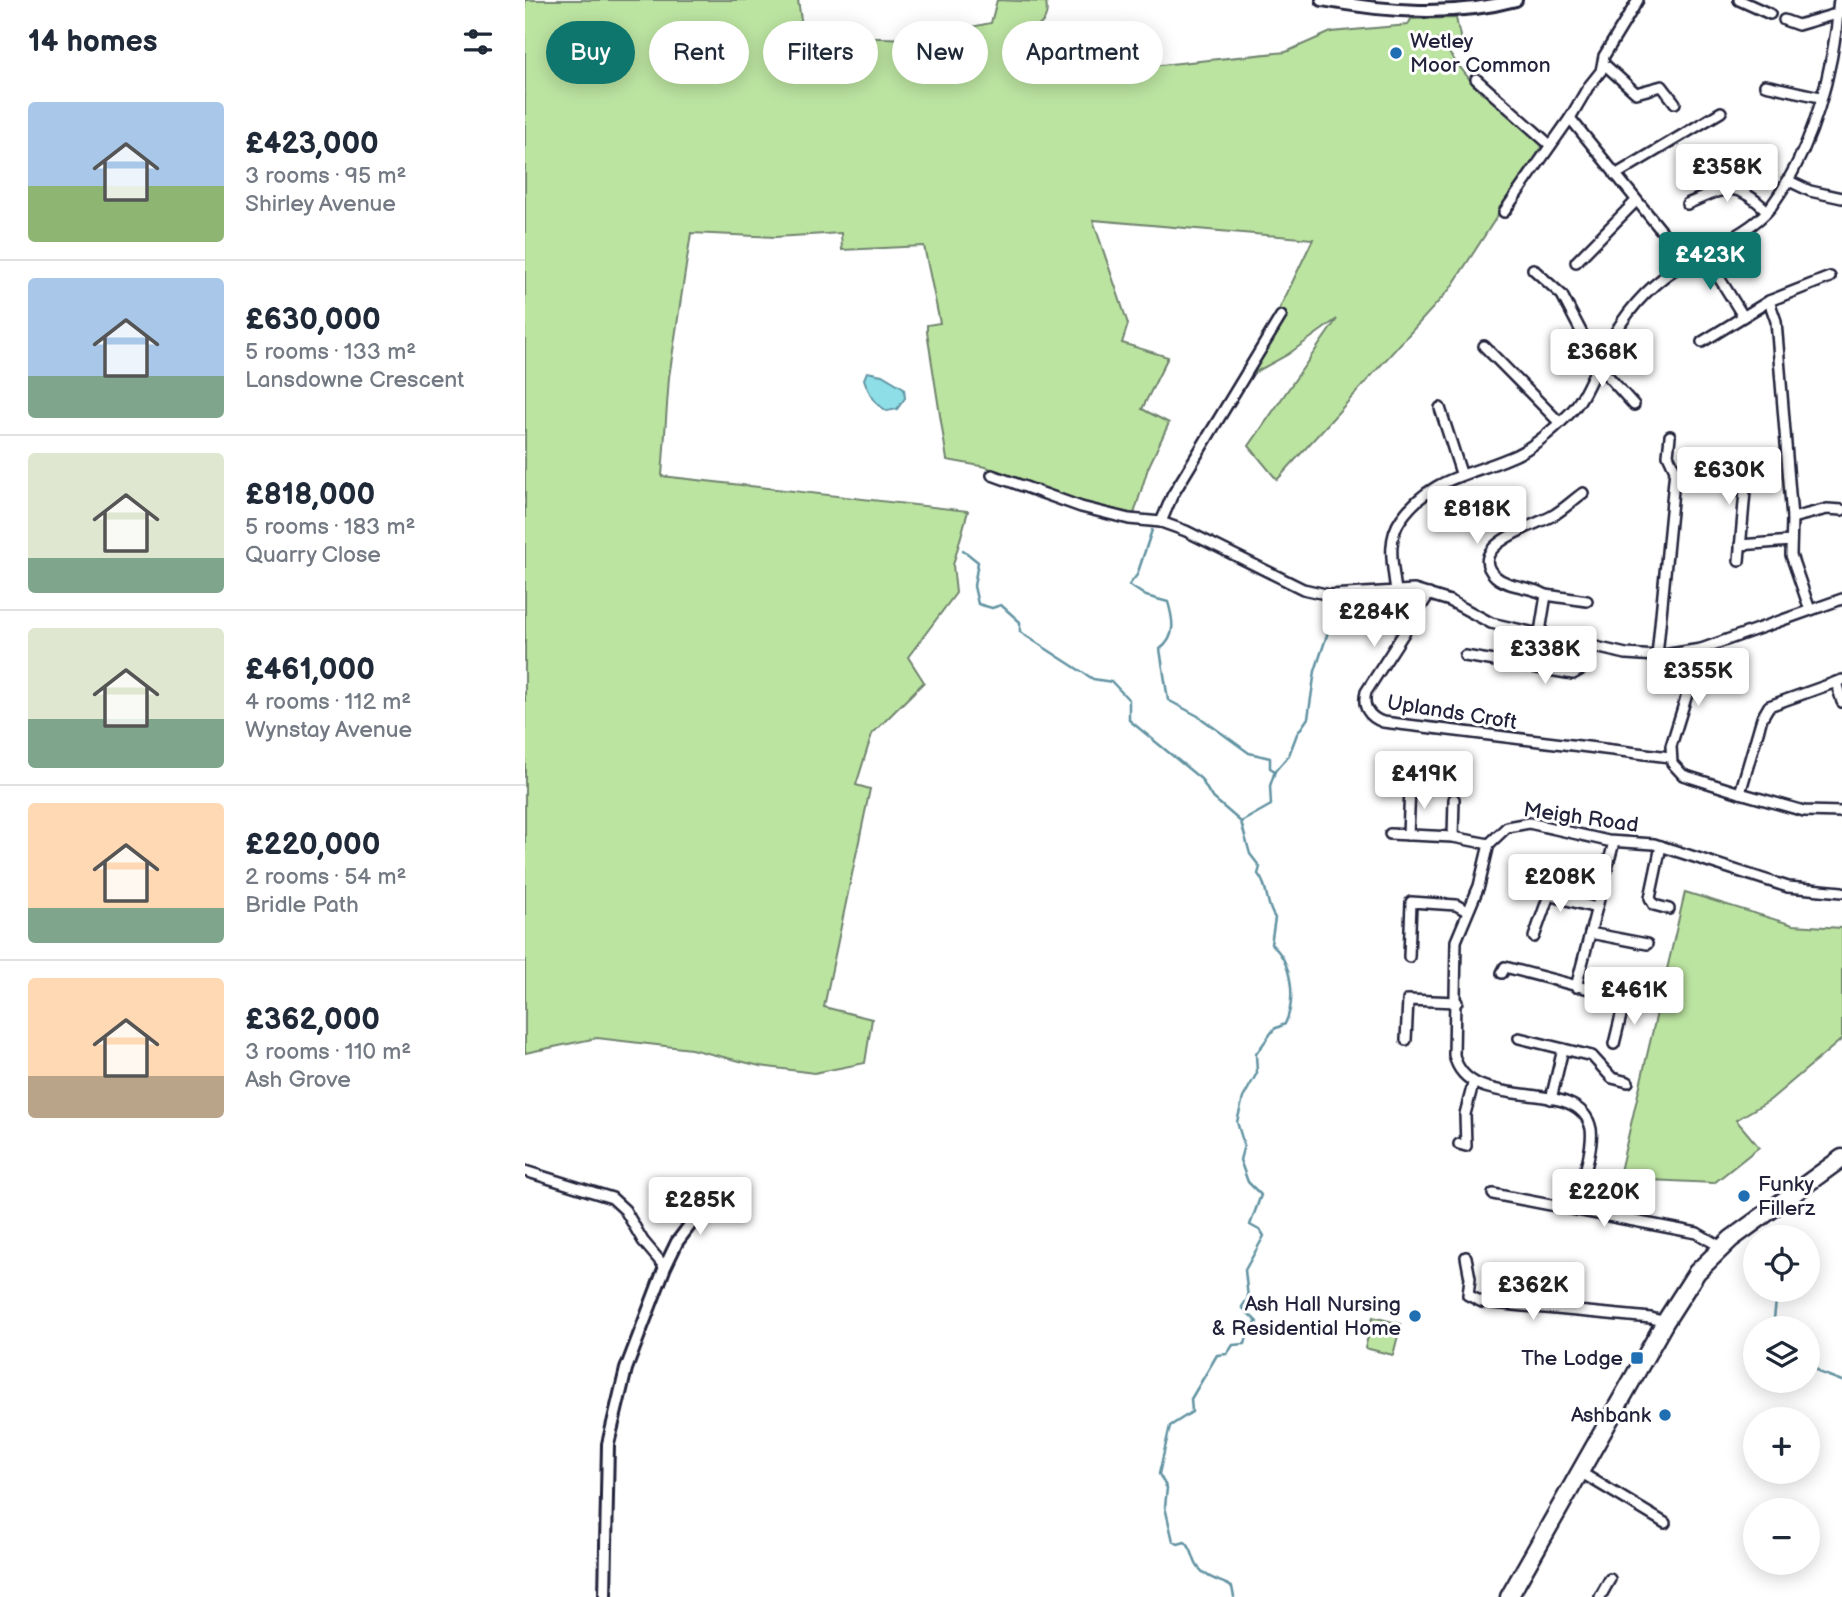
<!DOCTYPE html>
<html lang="en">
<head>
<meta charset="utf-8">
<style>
  body { margin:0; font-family:"Balsamiq Sans",sans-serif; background:#f6f6f7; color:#1f2937; height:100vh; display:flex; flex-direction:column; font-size:26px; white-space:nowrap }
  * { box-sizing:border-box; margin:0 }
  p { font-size:23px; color:#747a83 }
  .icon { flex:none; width:38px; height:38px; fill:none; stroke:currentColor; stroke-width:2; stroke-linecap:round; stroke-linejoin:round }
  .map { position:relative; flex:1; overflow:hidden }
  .sheet { display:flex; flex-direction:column; background:#fff; width:525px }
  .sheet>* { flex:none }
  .guide { position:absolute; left:21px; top:21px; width:665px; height:63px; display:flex; gap:14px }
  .fabs { position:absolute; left:1218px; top:1225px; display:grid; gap:14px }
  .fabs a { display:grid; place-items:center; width:77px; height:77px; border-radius:50%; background:#fff; box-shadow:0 4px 18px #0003; font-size:35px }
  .price { position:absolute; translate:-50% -60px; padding:0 16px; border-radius:7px; background:#fff; color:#222; font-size:23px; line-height:46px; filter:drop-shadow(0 2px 4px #0008) }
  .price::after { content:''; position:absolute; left:50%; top:42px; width:21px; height:16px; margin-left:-10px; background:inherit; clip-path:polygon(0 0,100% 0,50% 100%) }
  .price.current { background:#0f766e; color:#fff }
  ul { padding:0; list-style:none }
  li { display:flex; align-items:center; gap:21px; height:175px; padding:0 28px }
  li+li { border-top:2px solid #e0e1e3 }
  li span { display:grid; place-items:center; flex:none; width:196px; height:140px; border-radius:7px; color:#555 }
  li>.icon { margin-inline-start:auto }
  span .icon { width:84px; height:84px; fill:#fffc; stroke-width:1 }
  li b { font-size:30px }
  h2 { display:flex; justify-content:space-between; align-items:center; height:84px; padding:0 28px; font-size:30px }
  .pill { padding:0 24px; border-radius:32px; background:#fff; box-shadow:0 4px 18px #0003; font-size:24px; line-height:63px }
  .pill.current { background:#0f766e; color:#fff }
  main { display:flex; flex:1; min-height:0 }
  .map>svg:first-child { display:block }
</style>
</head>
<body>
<main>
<section class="sheet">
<h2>14 homes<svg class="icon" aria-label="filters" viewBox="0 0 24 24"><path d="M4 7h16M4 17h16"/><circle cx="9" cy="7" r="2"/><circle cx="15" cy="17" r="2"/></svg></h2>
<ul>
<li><span style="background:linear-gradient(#a9c7e8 60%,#8fb573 0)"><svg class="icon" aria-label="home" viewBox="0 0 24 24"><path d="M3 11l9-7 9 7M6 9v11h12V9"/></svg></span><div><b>£423,000</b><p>3 rooms · 95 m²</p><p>Shirley Avenue</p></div></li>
<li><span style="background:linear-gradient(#a9c7e8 70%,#7fa58c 0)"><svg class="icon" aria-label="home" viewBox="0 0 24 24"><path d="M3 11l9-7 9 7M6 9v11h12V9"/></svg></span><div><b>£630,000</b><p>5 rooms · 133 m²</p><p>Lansdowne Crescent</p></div></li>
<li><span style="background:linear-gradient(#dfe7d0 75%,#7fa58c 0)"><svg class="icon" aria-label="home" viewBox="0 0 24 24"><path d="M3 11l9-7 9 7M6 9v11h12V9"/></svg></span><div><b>£818,000</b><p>5 rooms · 183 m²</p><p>Quarry Close</p></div></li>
<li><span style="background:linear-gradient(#dfe7d0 65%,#7fa58c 0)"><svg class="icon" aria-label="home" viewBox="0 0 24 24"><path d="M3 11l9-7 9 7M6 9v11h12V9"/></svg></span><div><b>£461,000</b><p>4 rooms · 112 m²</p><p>Wynstay Avenue</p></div></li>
<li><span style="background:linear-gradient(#ffd9b3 75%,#7fa58c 0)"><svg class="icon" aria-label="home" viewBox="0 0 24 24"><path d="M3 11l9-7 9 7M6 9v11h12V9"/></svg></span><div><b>£220,000</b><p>2 rooms · 54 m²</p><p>Bridle Path</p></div></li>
<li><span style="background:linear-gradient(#ffd9b3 70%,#b9a48a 0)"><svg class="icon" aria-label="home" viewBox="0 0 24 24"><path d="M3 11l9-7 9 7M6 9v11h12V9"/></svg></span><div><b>£362,000</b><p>3 rooms · 110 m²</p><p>Ash Grove</p></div></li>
</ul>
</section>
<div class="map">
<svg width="1317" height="1597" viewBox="0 0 1317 1597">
  <rect width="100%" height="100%" fill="#fff"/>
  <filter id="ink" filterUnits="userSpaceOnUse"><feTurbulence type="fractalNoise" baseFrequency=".0143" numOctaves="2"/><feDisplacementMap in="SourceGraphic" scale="14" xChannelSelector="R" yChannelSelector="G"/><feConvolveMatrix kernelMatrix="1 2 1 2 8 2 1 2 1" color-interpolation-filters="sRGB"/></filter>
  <g filter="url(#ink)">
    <g fill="#bce4a1" stroke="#6f836e" stroke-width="2">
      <path d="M0 0H273L276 20 289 36 389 39 466 23 472 0 521 2C524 18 519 22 508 31L503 56 496 72 499 80 564 72 560 53 602 45 607 68 761 52 806 32 883 25 886 19 931 18 936 41 913 39 946 81 1019 144 925 289 752 480 724 446 812 319 762 355 725 375 761 317 753 312 788 239 568 220 603 324 597 343 643 357 617 409 644 423 623 468 609 514 549 500 461 467 422 460 402 332V325L415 323 399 246 317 250 316 233 250 237 166 233 144 377 137 476 443 511 428 565 431 593 383 657 399 682 347 734 331 785 345 789 299 1007 347 1019 340 1063 289 1073 235 1066 166 1049 72 1038 0 1053Z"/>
      <path d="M1160 892 1268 925 1317 928V1039L1245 1100 1211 1120 1234 1147 1189 1183 1125 1180 1124 1184 1093 1180Z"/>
      <path d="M848 1317 876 1324 868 1355 840 1348Z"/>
    </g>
    <path fill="#8ddee6" stroke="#6293a2" stroke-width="2" d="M342 372 357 375 379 388 380 398 372 409 362 411C350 404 343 392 339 379Z"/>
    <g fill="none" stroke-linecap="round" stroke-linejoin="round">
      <g stroke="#6293a2" stroke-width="2.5">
        <path d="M627 530 612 575 604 585 621 596 643 602C648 619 652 637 635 649L643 700 673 716 724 753 745 758V768L750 771"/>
        <path d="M438 550 453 562 449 586 453 604 467 608 476 605 495 622V632L568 679 587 682 604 700V720L676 779 686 796 716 822"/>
        <path d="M716 822 746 805 745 786 750 771 764 755 772 734 783 718 790 671 804 629"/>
        <path d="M1248 1328 1252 1292 1249 1290"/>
        <path d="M1283 1362 1296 1373 1317 1381"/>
        <path d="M709 1597 707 1587C695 1580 682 1579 673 1567 667 1559 669 1550 660 1542L653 1544 648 1541 640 1507 642 1488 634 1474 645 1426 667 1412 666 1399 692 1355 702 1354 708 1345 720 1344 724 1330 732 1322 717 1307 723 1298 720 1270 739 1236 736 1231 725 1225 736 1195 723 1182 715 1160 719 1145 712 1122 718 1098 732 1073 731 1054 749 1029 760 1024C771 1001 768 962 746 944L750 918C740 904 744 887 733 874L735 867 725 854 716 822"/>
      </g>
      <defs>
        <g id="minor">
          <path d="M1214 0 1245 14"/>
          <path d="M1259 20 1273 25 1311 14"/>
          <path d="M1078 63 1111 93 1137 86 1150 103"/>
          <path d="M951 79 1024 144"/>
          <path d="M1240 85 1295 97"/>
          <path d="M1064 86 1076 71 1079 56 1113 0"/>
          <path d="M1045 118 1161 261"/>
          <path d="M1090 175 1196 112"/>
          <path d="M1262 180 1285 191 1317 198"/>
          <path d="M1162 204C1200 188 1210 179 1242 211"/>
          <path d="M979 212 1045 118 1062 89"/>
          <path d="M1178 252 1218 316"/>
          <path d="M1051 262 1111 201"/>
          <path d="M1008 269 1037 295 1062 343 1077 355"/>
          <path d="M1244 301 1251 321 1267 518 1266 555 1285 610"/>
          <path d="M1177 342 1244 301 1305 277"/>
          <path d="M959 346 1034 422"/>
          <path d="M1073 365 1109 405"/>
          <path d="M915 408 936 473"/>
          <path d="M467 475 556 507 604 519 636 522 661 531 778 589 805 595 889 590 925 601 966 623 1101 654 1132 656 1176 649 1317 599"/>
          <path d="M1267 518 1302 509 1317 510"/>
          <path d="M636 522 647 496 756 316"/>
          <path d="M1215 545 1266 541"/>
          <path d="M1214 561 1223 456"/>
          <path d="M871 591C868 567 861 540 876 519 905 478 942 476 984 458 1005 450 1028 430 1044 414 1060 398 1067 375 1078 355 1094 323 1111 299 1139 277 1169 253 1222 237 1245 208 1282 158 1302 93 1311 31 1313 21 1312 11 1314 0"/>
          <path d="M904 594 841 692C837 707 844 717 858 722L1145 757"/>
          <path d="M1021 595 1062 601"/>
          <path d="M1015 632 1021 595C1006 586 983 588 970 576 939 546 1011 525 1027 516 1038 510 1048 500 1058 493"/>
          <path d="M1176 649 1146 746 1147 763 1158 775 1215 793 1237 718 1244 706 1317 680"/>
          <path d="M940 656 1048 674 1062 666 1067 649"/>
          <path d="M1132 656 1150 470 1143 455 1145 436"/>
          <path d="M1311 682 1317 702"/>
          <path d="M1215 793 1279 811 1317 812"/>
          <path d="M865 834 928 837 964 844"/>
          <path d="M883 835 885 787"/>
          <path d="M928 837 929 799"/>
          <path d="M1136 846 1125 898 1129 905 1144 909"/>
          <path d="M1065 933 1122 944"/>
          <path d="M1009 937 1024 895 1071 908"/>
          <path d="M884 957 886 902 931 905 942 911"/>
          <path d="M977 973 980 967 1079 993 1099 1003 1131 1002"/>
          <path d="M1051 987 1089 842"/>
          <path d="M994 1038 1067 1056 1087 1078 1103 1082"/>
          <path d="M881 1040 883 1000 932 1002"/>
          <path d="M1089 1044 1099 1003"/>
          <path d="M1026 1099 1038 1049"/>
          <path d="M934 1144 941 1146 940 1114 948 1084"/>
          <path d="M0 1171 87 1198 100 1210 118 1241 140 1267"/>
          <path d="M968 1194 1172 1233 1196 1247"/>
          <path d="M1050 1208C1055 1188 1069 1148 1066 1129 1055 1073 943 1117 929 1055L931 941 954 886 964 844 982 827 1004 823 1083 841 1129 844 1263 887 1317 892"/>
          <path d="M941 1257 945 1278 943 1295 957 1302 1126 1318 1140 1322"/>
          <path d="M1055 1472 1140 1523"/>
          <path d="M1075 1597 1085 1579"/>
        </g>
        <g id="tertiary">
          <path d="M797 0C862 12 928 17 991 0"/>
          <path d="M80 1597 83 1444 101 1369 140 1267 152 1242 174 1213"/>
        </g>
        <path id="trunk" d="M984 1597 1140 1322 1172 1272 1206 1239 1317 1158"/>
      </defs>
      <use href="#minor" stroke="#22223b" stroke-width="14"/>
      <use href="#tertiary" stroke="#22223b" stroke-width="16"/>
      <use href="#trunk" stroke="#22223b" stroke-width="21"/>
      <use href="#minor" stroke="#fff" stroke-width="9"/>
      <use href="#tertiary" stroke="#fff" stroke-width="10"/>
      <use href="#trunk" stroke="#fff" stroke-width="16"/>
    </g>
  </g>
  <g fill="#1f6fb2" stroke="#fff" stroke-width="2.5">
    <circle cx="871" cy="53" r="7"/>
    <circle cx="1219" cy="1196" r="7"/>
    <circle cx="890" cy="1316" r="7"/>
    <rect x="1105" y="1351" width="14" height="14" rx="3.5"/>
    <circle cx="1140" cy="1415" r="7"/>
  </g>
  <g text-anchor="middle" stroke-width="6" stroke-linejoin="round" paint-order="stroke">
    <g font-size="21" fill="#22223b" stroke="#fff" text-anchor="end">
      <text x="885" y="48" text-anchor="start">Wetley<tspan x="885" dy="24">Moor Common</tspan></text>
      <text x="1233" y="1191" text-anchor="start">Funky<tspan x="1233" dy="24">Fillerz</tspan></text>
      <text x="876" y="1311">Ash Hall Nursing<tspan x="876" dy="24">&amp; Residential Home</tspan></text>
      <text x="1098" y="1365">The Lodge</text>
      <text x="1126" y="1422">Ashbank</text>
    </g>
    <g font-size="21" fill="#22223b" stroke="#fff">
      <text transform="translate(927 712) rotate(9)" y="7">Uplands Croft</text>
      <text transform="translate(1056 817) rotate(8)" y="7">Meigh Road</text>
    </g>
  </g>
</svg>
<div class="fabs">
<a><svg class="icon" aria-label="locate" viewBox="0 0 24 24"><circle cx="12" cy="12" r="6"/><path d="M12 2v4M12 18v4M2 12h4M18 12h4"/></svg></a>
<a><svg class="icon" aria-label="layers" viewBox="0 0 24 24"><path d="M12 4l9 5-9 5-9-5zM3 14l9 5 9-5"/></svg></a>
<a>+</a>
<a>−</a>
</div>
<b class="price" style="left:1202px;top:204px">£358K</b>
<b class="price current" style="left:1185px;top:292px">£423K</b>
<b class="price" style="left:1077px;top:389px">£368K</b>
<b class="price" style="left:1204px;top:507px">£630K</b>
<b class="price" style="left:952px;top:546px">£818K</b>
<b class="price" style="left:849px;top:649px">£284K</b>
<b class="price" style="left:1020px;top:686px">£338K</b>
<b class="price" style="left:1173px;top:708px">£355K</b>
<b class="price" style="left:899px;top:811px">£419K</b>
<b class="price" style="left:1035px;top:914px">£208K</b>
<b class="price" style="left:1109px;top:1027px">£461K</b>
<b class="price" style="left:1079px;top:1229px">£220K</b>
<b class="price" style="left:175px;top:1237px">£285K</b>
<b class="price" style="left:1008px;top:1322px">£362K</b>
<div class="guide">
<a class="pill current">Buy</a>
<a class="pill">Rent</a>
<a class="pill">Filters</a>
<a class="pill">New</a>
<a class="pill">Apartment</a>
</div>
</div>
</main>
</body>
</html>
